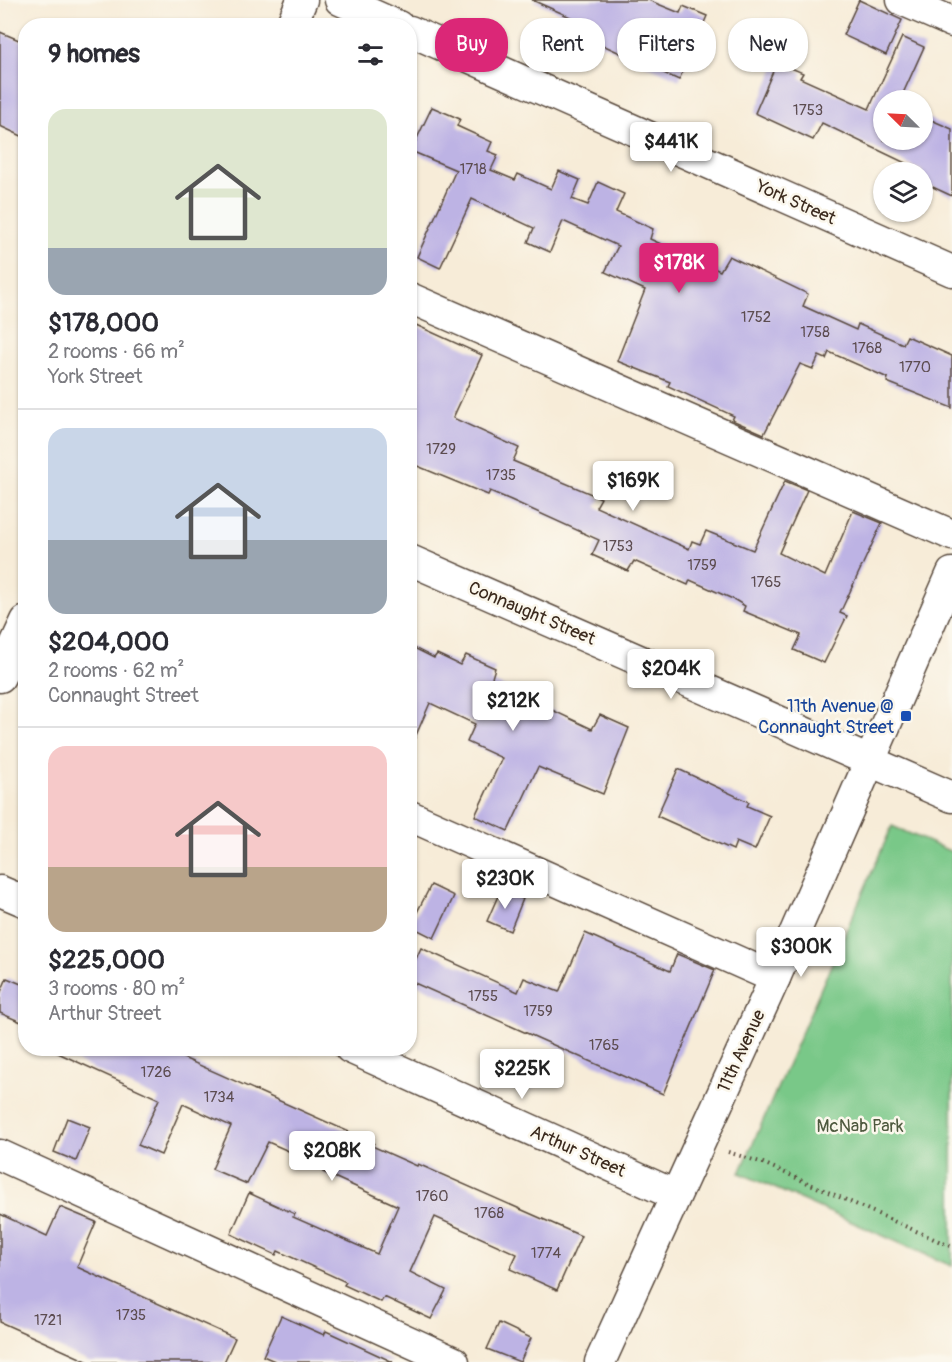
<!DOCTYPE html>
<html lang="en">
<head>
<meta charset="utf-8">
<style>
  body { margin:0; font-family:Pangolin,sans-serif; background:#f2f2f3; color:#2b2b33; height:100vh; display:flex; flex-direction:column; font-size:22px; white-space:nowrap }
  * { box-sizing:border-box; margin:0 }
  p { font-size:20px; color:#7c7c81 }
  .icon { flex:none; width:33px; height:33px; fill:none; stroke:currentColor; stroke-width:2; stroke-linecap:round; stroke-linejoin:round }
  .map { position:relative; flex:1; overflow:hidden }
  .side { position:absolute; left:18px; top:18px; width:399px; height:1038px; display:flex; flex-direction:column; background:#fff; border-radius:24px; box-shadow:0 2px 4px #0004 }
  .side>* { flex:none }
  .hud { position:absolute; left:435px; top:18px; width:426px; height:54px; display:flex; gap:12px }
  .needle { width:39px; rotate:294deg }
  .tools { position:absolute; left:873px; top:90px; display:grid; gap:12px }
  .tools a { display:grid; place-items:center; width:60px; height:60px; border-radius:50%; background:#fff; box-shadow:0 2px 4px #0004; font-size:30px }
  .price { position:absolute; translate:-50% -51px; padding:0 14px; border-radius:6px; background:#fff; color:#222; font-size:20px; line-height:39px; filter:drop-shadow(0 2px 3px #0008) }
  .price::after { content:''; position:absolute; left:50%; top:36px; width:18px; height:14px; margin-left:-9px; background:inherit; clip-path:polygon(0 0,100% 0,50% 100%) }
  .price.on { background:#db2777; color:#fff }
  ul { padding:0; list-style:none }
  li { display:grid; align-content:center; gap:12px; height:318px; padding:0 30px }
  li+li { border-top:2px solid #e1e1e2 }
  li span { display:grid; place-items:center; height:186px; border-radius:18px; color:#555 }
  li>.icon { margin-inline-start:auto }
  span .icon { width:108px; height:108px; fill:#fffc; stroke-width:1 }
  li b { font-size:26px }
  h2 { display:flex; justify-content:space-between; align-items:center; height:72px; padding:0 30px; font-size:26px }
  .tag { padding:0 21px; border-radius:24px; background:#fff; box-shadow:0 2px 4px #0004; font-size:21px; line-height:54px }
  .tag.on { background:#db2777; color:#fff }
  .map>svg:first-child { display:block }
</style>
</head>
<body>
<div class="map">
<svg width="952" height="1362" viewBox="0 0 952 1362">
  <rect width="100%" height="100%" fill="#fbf7ec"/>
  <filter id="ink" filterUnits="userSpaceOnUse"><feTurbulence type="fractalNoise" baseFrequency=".0167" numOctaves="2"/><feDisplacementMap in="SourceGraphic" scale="12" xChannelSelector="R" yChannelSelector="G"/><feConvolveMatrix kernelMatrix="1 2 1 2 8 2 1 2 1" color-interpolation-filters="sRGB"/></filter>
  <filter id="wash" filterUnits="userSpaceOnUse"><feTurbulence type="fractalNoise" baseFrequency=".008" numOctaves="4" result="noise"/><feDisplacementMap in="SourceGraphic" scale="24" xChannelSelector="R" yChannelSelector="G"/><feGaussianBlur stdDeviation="1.35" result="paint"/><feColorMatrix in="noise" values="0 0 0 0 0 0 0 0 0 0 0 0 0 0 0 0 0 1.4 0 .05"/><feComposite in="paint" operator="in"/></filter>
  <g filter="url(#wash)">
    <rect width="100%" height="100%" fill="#f7ecd8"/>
    <path fill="#79c888" stroke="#5a7953" stroke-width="1.5" d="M892 826 952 852V1266L740 1173Z"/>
    <g id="blocks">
      <g fill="#bdb3e4">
        <path d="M532 0H648L680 13 683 6 707 16 679 80 583 36 586 24Z"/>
        <path d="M859 0 902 20 886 55 843 35Z"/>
        <path d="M0 32 26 43V138L0 126Z"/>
        <path d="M902 37 924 47 900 100H884V140H922V116L952 129V196L922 182V171L822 123 813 140 755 113 777 62 803 73 800 78 869 109Z"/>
        <path d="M432 107 460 119 457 126 492 142 488 151 498 155 491 170 515 180 518 174 551 189 559 171 580 180 572 199 588 205 598 182 624 194 616 212 653 229 650 239 720 271 729 256 808 294 803 306 856 330 858 324 903 344 907 336 952 356V408L887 382 888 378 829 352 826 359 819 356 813 369 800 364 764 434 732 420 734 416 668 386 670 382 617 361 645 290 605 272 618 246 563 221 550 252 528 242 534 228 472 199 440 268 417 257 456 170 411 151Z"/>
        <path d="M416 325 482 355 453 418 519 448 513 461 601 498 596 507 689 549 692 541 700 544 706 531 753 550 785 481 807 490 779 553 825 576 853 511 882 523 840 613 847 616 824 663 794 650 801 635 743 611 745 606 735 600 690 580 688 585 634 561 628 571 592 555 599 540 511 500 490 491 488 495 410 463V339Z"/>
        <path d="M410 646 434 658 437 654 460 665 466 655 495 668 491 681 592 729 600 715 629 728 603 794 538 767 508 831 475 816 502 758 467 742 475 724 430 703 410 749Z"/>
        <path d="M678 769 749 802 747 806 770 816 755 850 736 842 733 850 657 816Z"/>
        <path d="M431 885 454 896 434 938 410 926Z"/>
        <path d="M501 889 523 899 510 931 487 921Z"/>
        <path d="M585 933 670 971 677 954 715 970 663 1094 410 981V972L421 948 518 992 524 978 559 992Z"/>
        <path d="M7 978 26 986V1024L0 1013V994Z"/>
        <path d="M47 1048H161L374 1143 372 1146 417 1166 418 1164 581 1236 557 1290 510 1269 517 1254 435 1217 410 1272 446 1290 431 1319 384 1297 381 1302 344 1285 346 1282 278 1251 276 1255 231 1234 249 1193 295 1214 293 1217 377 1254 398 1206 323 1172 325 1167 268 1142 247 1184 212 1169 231 1126 183 1104 161 1155 138 1145 159 1099Z"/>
        <path d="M67 1118 90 1127 76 1161 54 1152Z"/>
        <path d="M60 1207 96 1222 77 1267 235 1338 224 1362H89L0 1322V1214L47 1236Z"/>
        <path d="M281 1316 324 1335 326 1331 393 1362H277L263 1356Z"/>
        <path d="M499 1323 531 1338 520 1362 487 1349Z"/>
      </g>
    </g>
  </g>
  <g filter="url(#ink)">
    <use href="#blocks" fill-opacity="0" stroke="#57473a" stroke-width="1.5"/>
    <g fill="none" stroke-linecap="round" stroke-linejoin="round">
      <defs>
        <g id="minor">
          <path d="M340 0 398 26"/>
          <path d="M902 0 952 22"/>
          <path d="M291 26 302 0"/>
          <path d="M410 31 952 271"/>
          <path d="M410 298 952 535"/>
          <path d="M410 560 952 797"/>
          <path d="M0 677 26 621"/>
          <path d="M410 816 775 978"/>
          <path d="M0 891 26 902"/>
          <path d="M350 1048 675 1195"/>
          <path d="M0 1155 454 1362"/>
          <path d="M600 1362 775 978 952 573"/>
        </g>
      </defs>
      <use href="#minor" stroke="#57473a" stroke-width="33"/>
      <path stroke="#57473a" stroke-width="4" stroke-dasharray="1.5 4.5" stroke-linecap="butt" d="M728 1152 763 1163 952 1247"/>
      <use href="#minor" stroke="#fff" stroke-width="30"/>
    </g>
  </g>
  <rect fill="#1a4fb4" stroke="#fbf7ec" stroke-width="2" x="900" y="710" width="12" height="12" rx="3"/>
  <g text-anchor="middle" stroke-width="5" stroke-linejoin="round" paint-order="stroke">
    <g font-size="15" fill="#5c4c50">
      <text x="808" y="115">1753</text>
      <text x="473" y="174">1718</text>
      <text x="756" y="322">1752</text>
      <text x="815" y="337">1758</text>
      <text x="867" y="353">1768</text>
      <text x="915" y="372">1770</text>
      <text x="441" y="454">1729</text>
      <text x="501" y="480">1735</text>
      <text x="618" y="551">1753</text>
      <text x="702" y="570">1759</text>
      <text x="766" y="587">1765</text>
      <text x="483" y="1001">1755</text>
      <text x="538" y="1016">1759</text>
      <text x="604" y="1050">1765</text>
      <text x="156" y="1077">1726</text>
      <text x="219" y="1102">1734</text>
      <text x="432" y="1201">1760</text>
      <text x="489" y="1218">1768</text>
      <text x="546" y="1258">1774</text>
      <text x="131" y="1320">1735</text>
      <text x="48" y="1325">1721</text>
    </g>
    <g font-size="18" fill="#3b2a1e" stroke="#fbf7ec">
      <text transform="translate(796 202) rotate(24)" y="6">York Street</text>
      <text transform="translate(532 613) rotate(23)" y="6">Connaught Street</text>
      <text transform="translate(741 1051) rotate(-65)" y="6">11th Avenue</text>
      <text transform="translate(578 1151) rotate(24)" y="6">Arthur Street</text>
    </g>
    <g font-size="18" fill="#164399" stroke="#fbf7ec" text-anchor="end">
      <text x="894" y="712">11th Avenue @<tspan x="894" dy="21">Connaught Street</tspan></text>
    </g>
    <g font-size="18" fill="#4e593e" stroke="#fbf7ec">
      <text x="860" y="1132">McNab Park</text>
    </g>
  </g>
</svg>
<div class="tools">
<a><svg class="needle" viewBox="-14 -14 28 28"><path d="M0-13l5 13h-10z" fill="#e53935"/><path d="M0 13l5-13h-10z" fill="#7c7c81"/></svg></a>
<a><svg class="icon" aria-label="layers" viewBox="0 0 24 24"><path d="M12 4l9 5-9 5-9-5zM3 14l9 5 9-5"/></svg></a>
</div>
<b class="price" style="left:671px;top:173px">$441K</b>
<b class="price on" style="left:679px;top:294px">$178K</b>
<b class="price" style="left:633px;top:512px">$169K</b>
<b class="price" style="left:671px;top:700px">$204K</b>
<b class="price" style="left:513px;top:732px">$212K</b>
<b class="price" style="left:505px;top:910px">$230K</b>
<b class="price" style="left:801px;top:978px">$300K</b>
<b class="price" style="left:522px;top:1100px">$225K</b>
<b class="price" style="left:332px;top:1182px">$208K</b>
<div class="hud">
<a class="tag on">Buy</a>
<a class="tag">Rent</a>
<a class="tag">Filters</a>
<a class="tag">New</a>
</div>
<section class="side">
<h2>9 homes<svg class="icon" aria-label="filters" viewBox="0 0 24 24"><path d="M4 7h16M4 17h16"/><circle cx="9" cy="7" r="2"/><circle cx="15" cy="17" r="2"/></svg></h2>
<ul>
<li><span style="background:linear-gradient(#dfe7d0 75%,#9aa5b1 0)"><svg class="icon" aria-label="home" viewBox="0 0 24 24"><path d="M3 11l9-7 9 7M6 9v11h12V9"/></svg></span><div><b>$178,000</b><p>2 rooms · 66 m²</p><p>York Street</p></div></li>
<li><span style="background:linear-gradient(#c9d6e8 60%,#9aa5b1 0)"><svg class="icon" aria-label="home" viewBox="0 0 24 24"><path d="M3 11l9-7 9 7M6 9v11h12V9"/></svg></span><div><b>$204,000</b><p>2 rooms · 62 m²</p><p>Connaught Street</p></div></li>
<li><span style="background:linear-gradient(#f6c9c9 65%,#b9a48a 0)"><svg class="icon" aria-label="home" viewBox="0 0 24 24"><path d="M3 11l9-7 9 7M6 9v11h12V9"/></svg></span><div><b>$225,000</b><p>3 rooms · 80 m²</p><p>Arthur Street</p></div></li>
</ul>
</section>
</div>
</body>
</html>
